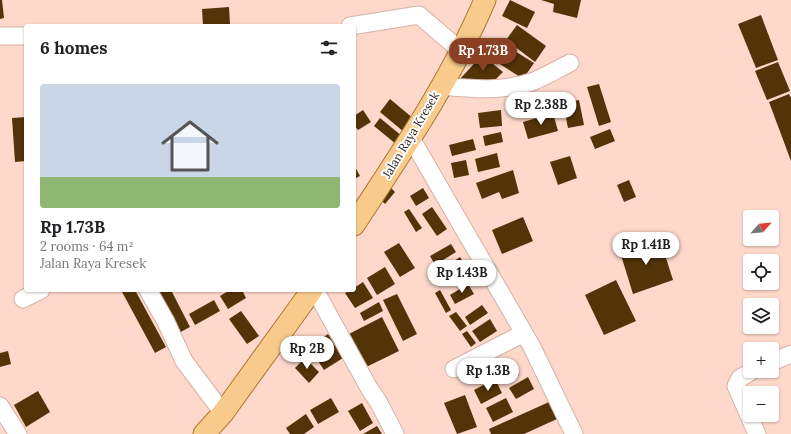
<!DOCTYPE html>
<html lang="en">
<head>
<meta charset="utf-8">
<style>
  body { margin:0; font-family:Lora,serif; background:#f2f2f2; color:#202124; height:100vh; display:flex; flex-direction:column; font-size:15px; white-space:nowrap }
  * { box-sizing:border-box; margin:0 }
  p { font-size:13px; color:#757577 }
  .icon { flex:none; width:22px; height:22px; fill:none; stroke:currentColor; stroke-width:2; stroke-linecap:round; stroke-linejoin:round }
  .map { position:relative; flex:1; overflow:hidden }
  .sheet { position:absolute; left:24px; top:24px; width:332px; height:268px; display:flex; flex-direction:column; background:#fff; border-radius:4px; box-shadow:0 1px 3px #0004 }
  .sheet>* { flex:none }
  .needle { width:26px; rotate:63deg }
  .controls { position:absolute; left:743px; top:210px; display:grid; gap:8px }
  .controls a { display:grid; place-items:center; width:36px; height:36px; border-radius:4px; background:#fff; box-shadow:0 1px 3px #0004; font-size:20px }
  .price { position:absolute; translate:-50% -34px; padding:0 9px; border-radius:14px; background:#fff; color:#222; font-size:13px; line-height:26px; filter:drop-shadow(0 1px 2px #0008) }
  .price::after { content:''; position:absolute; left:50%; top:24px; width:12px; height:9px; margin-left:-6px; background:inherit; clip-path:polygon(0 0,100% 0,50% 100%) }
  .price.current { background:#894023; color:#fff }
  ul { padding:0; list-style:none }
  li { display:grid; align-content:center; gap:8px; height:212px; padding:0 16px }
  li+li { border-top:1px solid #e0e0e0 }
  li span { display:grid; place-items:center; height:124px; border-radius:4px; color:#555 }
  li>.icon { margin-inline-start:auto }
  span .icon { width:72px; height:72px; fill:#fffc; stroke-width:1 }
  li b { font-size:17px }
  h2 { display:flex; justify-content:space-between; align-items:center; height:48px; padding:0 16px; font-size:17px }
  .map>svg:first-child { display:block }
</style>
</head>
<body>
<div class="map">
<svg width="791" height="434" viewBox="0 0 791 434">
  <rect width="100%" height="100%" fill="#fed8cb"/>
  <g fill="#533308">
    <path d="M0 0H2L4 18 0 19Z"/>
    <path d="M510 0 535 12 527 28 502 16Z"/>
    <path d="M541 0H581L577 18 553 12 554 4Z"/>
    <path d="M229 7 230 24 203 26 202 9Z"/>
    <path d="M761 15 778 60 756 68 738 24Z"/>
    <path d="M517 25 546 46 535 62 506 40Z"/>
    <path d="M502 43 534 63 523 79 492 59Z"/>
    <path d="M482 55 503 72 492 83 460 79Z"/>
    <path d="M778 62 790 91 767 100 755 71Z"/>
    <path d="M599 84 611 122 599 126 587 87Z"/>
    <path d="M789 94 791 98V161L769 102Z"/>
    <path d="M390 99 414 119 404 132 380 112Z"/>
    <path d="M579 100 584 125 568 128 563 103Z"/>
    <path d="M363 110 371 122 358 130 354 125V116Z"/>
    <path d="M501 110 502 126 480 128 478 113Z"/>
    <path d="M553 113 558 131 528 139 523 122Z"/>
    <path d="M26 117V161L15 162 12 118Z"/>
    <path d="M380 118 408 141 402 149 374 126Z"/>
    <path d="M610 129 615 141 595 149 590 137Z"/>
    <path d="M501 132 503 142 485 146 483 136Z"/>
    <path d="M473 139 476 150 452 156 449 145Z"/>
    <path d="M497 153 500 167 478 172 475 159Z"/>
    <path d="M570 156 577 178 558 185 550 162Z"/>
    <path d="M466 160 469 175 454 178 451 163Z"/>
    <path d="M354 165 360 176 354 179Z"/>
    <path d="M513 170 519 193 502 199 499 192 482 199 476 183Z"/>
    <path d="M629 180 636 197 624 202 617 185Z"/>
    <path d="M388 185 395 192 385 204 377 196Z"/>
    <path d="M423 188 429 198 416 206 410 196Z"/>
    <path d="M432 207 447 229 437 236 422 214Z"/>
    <path d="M409 209 422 228 416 232 404 212Z"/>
    <path d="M523 217 533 241 502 254 492 230Z"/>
    <path d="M660 239 673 280 633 294 620 252Z"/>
    <path d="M399 243 415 268 400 277 384 252Z"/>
    <path d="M451 244 456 252 435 265 430 256Z"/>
    <path d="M460 257 466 267 444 283 437 273Z"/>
    <path d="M385 267 395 284 377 295 367 278Z"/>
    <path d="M616 280 636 321 604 335 585 295Z"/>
    <path d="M363 282 373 298 355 308 345 293 350 290H354V288Z"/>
    <path d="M468 284 474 294 455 304 450 295Z"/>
    <path d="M121 290H135L166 347 155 353Z"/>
    <path d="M153 290H171L190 327 175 335Z"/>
    <path d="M230 290H242L246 298 228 309 220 296Z"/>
    <path d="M440 290 451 310 446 313 435 293Z"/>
    <path d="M397 294 417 334 403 341 383 300Z"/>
    <path d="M214 300 220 311 195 325 189 314Z"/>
    <path d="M379 302 383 311 364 321 360 313Z"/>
    <path d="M482 305 488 313 470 325 465 317Z"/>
    <path d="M241 311 259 336 247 344 229 319Z"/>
    <path d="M456 312 467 326 460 331 449 316Z"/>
    <path d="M382 317 399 351 362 369 345 336Z"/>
    <path d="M490 319 497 331 480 342 472 331Z"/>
    <path d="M467 331 476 343 471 347 462 334Z"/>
    <path d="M328 334 343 358 324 370 309 347Z"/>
    <path d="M8 351 11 364 0 367V353Z"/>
    <path d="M305 358 319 372 309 383 295 368Z"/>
    <path d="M512 361 519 375 504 382 497 368Z"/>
    <path d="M528 377 534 389 516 399 509 388Z"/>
    <path d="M495 379 502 393 481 404 474 390Z"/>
    <path d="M38 391 50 412 26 427 14 405Z"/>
    <path d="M465 395 477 427 457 434 444 403Z"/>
    <path d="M331 398 339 412 318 424 310 410Z"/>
    <path d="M506 398 513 412 493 422 486 408Z"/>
    <path d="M549 402 557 419 524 434H491L489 429Z"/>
    <path d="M362 403 373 423 360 431 348 411Z"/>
    <path d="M306 414 314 427 304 434H290L286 428Z"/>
    <path d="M377 426 382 434H363Z"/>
  </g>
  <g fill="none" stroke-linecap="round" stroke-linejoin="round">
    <defs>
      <g id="minor">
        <path d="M350 26 419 15 461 51"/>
        <path d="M0 36H26"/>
        <path d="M441 86C472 89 504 92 534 81 546 76 558 69 570 63"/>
        <path d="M411 138 532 347 574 434"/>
        <path d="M148 290 166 322 184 361 223 413"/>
        <path d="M315 290 369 388 379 403 395 434"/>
        <path d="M23 299 41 290"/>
        <path d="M772 362 791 354"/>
        <path d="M454 369 524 333"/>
        <path d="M752 371 740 378 736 386 757 434"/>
        <path d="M0 406 18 434"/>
      </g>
      <g id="major">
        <path d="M354 225C401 153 451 80 485 0"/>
        <path d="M204 434 223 413 312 290"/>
      </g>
    </defs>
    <use href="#minor" stroke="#d6b2a4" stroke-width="19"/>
    <use href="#major" stroke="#ad7831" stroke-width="23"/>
    <use href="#minor" stroke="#fff" stroke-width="17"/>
    <use href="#major" stroke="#f8cb8c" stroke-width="21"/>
  </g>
  <g text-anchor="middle" stroke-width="4" stroke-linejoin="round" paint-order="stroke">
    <g font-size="12" fill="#2a1c18" stroke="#fff">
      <text transform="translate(411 135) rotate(-59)" y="4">Jalan Raya Kresek</text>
    </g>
  </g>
</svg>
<div class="controls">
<a><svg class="needle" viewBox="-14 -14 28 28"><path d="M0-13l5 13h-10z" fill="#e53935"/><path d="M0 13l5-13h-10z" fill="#757577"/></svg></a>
<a><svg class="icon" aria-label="locate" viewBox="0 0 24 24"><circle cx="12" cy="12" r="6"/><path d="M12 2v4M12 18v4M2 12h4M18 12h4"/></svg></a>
<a><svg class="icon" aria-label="layers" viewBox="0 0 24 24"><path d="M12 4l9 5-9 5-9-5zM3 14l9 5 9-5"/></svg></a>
<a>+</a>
<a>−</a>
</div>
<b class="price current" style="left:483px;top:72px">Rp 1.73B</b>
<b class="price" style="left:541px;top:126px">Rp 2.38B</b>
<b class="price" style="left:646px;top:266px">Rp 1.41B</b>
<b class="price" style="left:462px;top:294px">Rp 1.43B</b>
<b class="price" style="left:307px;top:370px">Rp 2B</b>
<b class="price" style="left:488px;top:392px">Rp 1.3B</b>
<section class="sheet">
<h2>6 homes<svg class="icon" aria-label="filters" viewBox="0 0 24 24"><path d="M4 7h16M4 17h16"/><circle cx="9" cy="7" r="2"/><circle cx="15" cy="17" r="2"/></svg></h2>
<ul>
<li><span style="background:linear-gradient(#c9d6e8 75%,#8fb573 0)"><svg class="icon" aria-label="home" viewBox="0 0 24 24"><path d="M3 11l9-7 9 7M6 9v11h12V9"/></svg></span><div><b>Rp 1.73B</b><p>2 rooms · 64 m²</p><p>Jalan Raya Kresek</p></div></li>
</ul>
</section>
</div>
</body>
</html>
